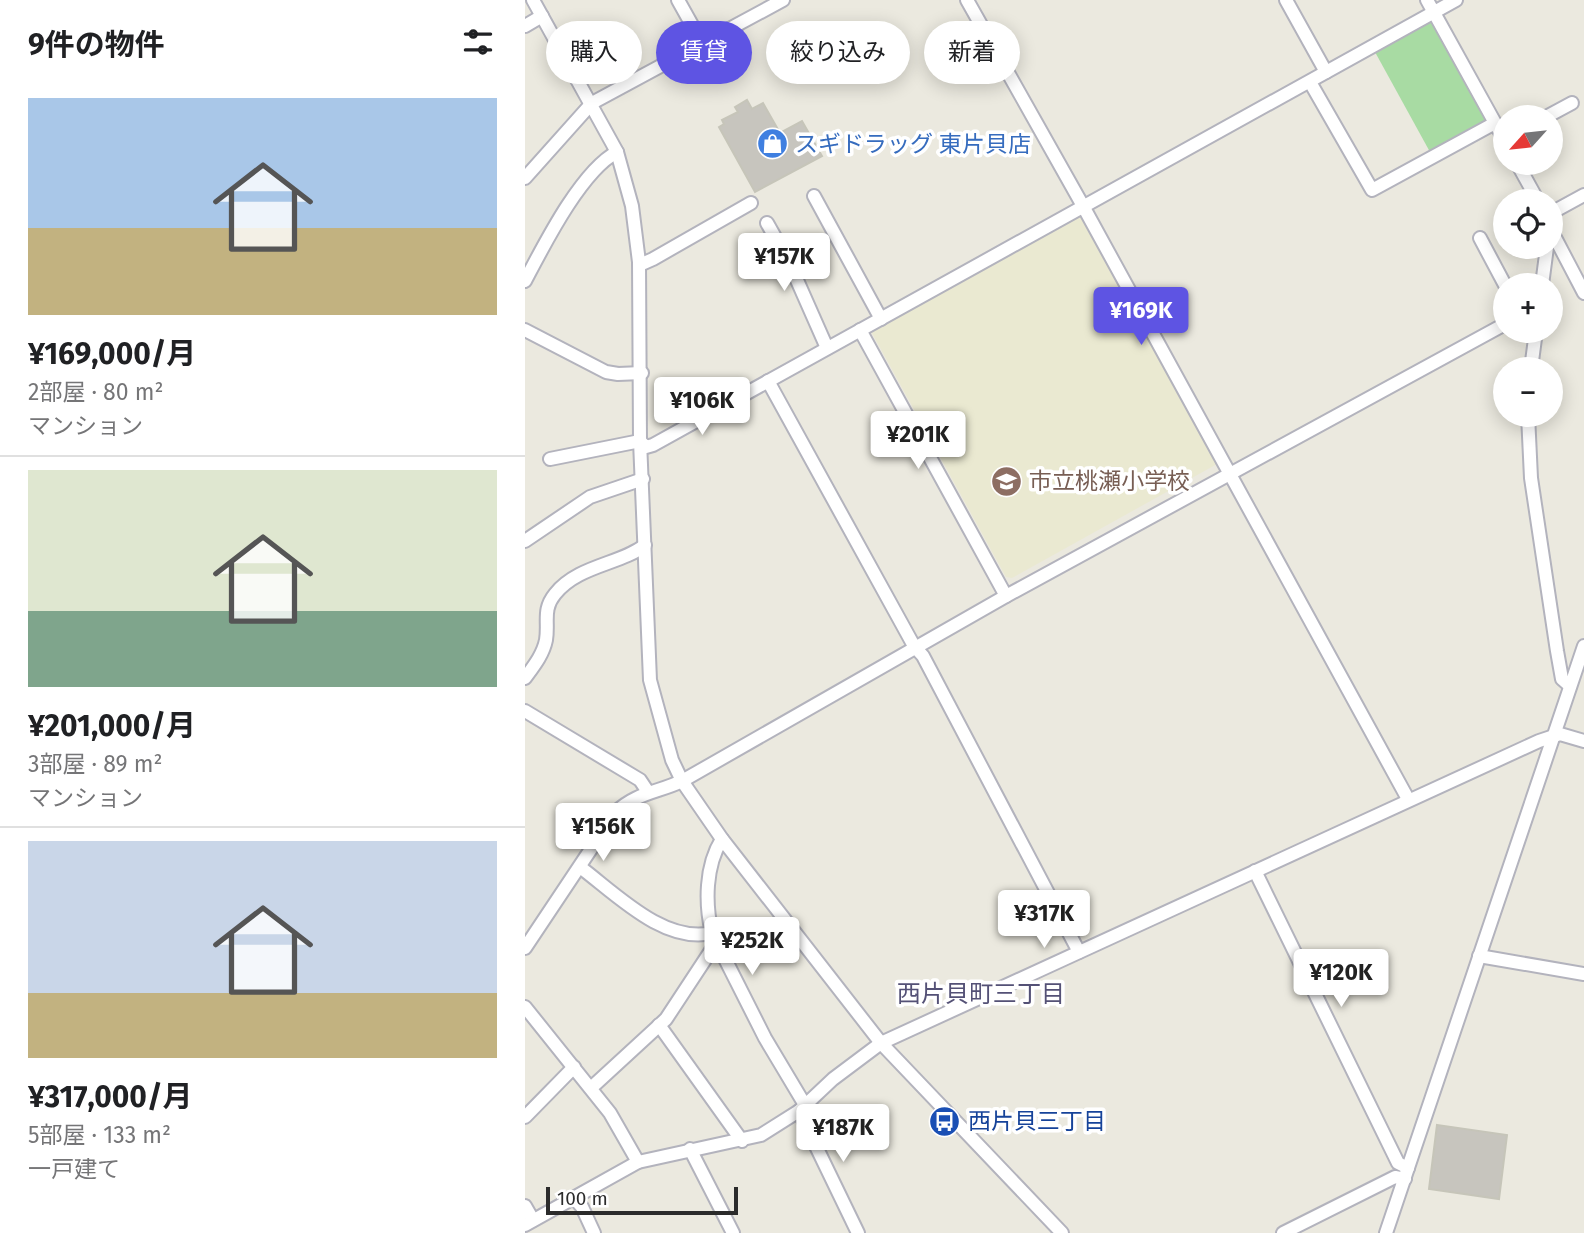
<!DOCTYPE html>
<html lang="ja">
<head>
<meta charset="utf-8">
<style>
  body { margin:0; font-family:"Fira Sans","Noto Sans JP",sans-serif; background:#f2f2f2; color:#202124; height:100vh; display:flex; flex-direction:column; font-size:26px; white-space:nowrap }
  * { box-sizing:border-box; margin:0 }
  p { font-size:23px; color:#757577 }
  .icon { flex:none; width:38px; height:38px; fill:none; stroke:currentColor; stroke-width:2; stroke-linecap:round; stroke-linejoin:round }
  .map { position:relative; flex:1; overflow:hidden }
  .sheet { display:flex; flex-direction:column; background:#fff; width:525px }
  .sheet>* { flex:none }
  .banner { position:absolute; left:21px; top:21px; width:665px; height:63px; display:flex; gap:14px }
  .needle { width:46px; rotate:243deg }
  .controls { position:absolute; left:968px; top:105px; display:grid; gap:14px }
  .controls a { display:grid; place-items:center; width:70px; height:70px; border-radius:50%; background:#fff; box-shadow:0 4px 18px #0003; font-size:35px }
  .scale { position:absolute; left:21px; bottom:18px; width:192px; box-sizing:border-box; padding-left:7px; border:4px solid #2b2b2b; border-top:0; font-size:19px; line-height:24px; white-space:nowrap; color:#2b2b2b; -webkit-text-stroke:5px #fff; paint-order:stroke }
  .price { position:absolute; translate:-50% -60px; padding:0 16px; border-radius:7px; background:#fff; color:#222; font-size:23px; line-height:46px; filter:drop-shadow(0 2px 4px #0008) }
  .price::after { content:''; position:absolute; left:50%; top:42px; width:21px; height:16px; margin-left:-10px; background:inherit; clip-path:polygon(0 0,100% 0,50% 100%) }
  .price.on { background:#5e54e3; color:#fff }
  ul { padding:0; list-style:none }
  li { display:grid; align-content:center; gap:14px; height:371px; padding:0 28px }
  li+li { border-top:2px solid #e0e0e0 }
  li span { display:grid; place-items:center; height:217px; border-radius:0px; color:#555 }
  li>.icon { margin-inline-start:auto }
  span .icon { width:126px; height:126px; fill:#fffc; stroke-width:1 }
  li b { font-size:30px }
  h2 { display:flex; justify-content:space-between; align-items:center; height:84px; padding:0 28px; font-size:30px }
  .chip { padding:0 24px; border-radius:32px; background:#fff; box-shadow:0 4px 18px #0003; font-size:24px; line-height:63px }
  .chip.on { background:#5e54e3; color:#fff }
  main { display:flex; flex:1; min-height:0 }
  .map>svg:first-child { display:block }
</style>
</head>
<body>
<main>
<section class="sheet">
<h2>9件の物件<svg class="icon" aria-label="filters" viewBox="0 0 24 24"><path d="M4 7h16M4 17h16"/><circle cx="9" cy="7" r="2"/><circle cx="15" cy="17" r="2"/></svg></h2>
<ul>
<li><span style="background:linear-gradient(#a9c7e8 60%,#c2b280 0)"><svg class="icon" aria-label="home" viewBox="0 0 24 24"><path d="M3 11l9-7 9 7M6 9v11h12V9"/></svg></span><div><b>¥169,000/月</b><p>2部屋 · 80 m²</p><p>マンション</p></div></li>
<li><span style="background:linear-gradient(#dfe7d0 65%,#7fa58c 0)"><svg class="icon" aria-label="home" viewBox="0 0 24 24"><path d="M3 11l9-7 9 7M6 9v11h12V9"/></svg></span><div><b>¥201,000/月</b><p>3部屋 · 89 m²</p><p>マンション</p></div></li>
<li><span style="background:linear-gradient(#c9d6e8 70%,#c2b280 0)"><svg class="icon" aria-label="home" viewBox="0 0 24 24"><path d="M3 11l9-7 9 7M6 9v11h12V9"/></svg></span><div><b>¥317,000/月</b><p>5部屋 · 133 m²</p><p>一戸建て</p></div></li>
</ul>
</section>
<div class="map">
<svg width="1059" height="1233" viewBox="0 0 1059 1233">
  <rect width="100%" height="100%" fill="#ebe9df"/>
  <path fill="#eae9d1" d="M555 214 692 464 487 578 481 577 347 333V328Z"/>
  <path fill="#a8dba3" d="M907 20 961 122 905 152 850 52Z"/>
  <g fill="#c7c5be" stroke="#c6c5b9" stroke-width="2">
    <path d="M222 100 227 109 238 103 255 133 277 121 297 156 230 192 194 127 199 124 197 120 213 112 210 107Z"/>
    <path d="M912 1125 982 1135 974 1199 904 1189Z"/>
  </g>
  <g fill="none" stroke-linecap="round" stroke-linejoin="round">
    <defs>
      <g id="minor">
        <path d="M8 0 92 152 107 206 114 262 115 441 125 680 147 760 157 781 197 839 356 1043 537 1233"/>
        <path d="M153 0 177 43"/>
        <path d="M442 0 558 206 883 799"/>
        <path d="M761 0 801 72"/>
        <path d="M902 0 980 141"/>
        <path d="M0 26 17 16"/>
        <path d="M785 82 847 190 970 123"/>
        <path d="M1021 117 1047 103"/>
        <path d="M992 163 1013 201"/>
        <path d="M0 178 67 103 258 0"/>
        <path d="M289 196 356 319"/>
        <path d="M1026 213 1059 195"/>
        <path d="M242 223 264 262 302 348"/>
        <path d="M1026 230 1059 293"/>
        <path d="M955 238 980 285"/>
        <path d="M114 262 119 263 128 259 226 203"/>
        <path d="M0 281C19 245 56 171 92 152"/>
        <path d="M1017 285 1022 247"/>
        <path d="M0 330 81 372 93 374 117 373"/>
        <path d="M335 330 481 596"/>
        <path d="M1006 369 1011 331"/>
        <path d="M243 381 389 646 398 656 554 952"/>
        <path d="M1003 415 1006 478 1032 651 1037 679 1045 686"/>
        <path d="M25 459 115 441 121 447 128 445 931 0"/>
        <path d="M0 541 65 497 118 479"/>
        <path d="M0 678C8 667 18 655 21 640 24 622 17 610 30 594 53 565 97 564 120 545"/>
        <path d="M0 711 115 780 123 792"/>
        <path d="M197 839C180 866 180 904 187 933L240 1038 280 1105"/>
        <path d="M55 867C91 894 139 944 187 933"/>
        <path d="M730 871 873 1163 883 1168"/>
        <path d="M0 948 90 813C110 793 134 792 157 781L481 596 980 324"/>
        <path d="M954 956 1059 974"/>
        <path d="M0 1007 85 1113 113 1162"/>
        <path d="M134 1025 217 1141"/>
        <path d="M66 1088 141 1019 191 943"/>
        <path d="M274 1111 333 1233"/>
        <path d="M0 1117 49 1067"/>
        <path d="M165 1149 208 1233"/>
        <path d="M50 1199 57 1207 69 1233"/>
        <path d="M0 1206 8 1220"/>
        <path d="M0 1225 113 1162 236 1135 274 1111 308 1079 356 1043 1014 741 1035 734 1059 741"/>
        <path d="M758 1233 870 1177 880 1179"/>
        <path d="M861 1233 1059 646"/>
      </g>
    </defs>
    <use href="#minor" stroke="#b3b3bd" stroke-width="16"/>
    <use href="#minor" stroke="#fff" stroke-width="12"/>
  </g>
  <defs>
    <symbol id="shop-disc" viewBox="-11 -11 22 22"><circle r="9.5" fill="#3f7fe0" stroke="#fff"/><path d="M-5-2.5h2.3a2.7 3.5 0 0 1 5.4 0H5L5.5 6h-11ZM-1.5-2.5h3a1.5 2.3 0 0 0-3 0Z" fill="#fff"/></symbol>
    <symbol id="school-disc" viewBox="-11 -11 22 22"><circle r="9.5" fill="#8d6e63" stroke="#fff"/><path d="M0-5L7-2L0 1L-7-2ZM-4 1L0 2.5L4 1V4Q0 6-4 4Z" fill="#fff"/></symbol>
    <symbol id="bus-disc" viewBox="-11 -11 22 22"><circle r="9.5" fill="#1a4fb4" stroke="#fff"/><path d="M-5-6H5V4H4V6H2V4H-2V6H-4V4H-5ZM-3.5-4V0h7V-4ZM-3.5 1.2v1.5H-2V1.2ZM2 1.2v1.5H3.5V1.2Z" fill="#fff"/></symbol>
  </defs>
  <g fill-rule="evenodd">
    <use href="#shop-disc" x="230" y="126" width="35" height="35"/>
    <use href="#school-disc" x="464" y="464" width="35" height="35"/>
    <use href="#bus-disc" x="402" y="1104" width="35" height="35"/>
  </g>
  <g text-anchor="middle" stroke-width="7" stroke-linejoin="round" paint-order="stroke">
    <g font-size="23" fill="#366cbe" stroke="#fff" text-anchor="start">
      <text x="270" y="152">スギドラッグ 東片貝店</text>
    </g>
    <g font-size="23" fill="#785e54" stroke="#fff" text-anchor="start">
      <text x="504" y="489">市立桃瀬小学校</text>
    </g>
    <g font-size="23" fill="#164399" stroke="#fff" text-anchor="start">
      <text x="443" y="1129">西片貝三丁目</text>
    </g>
    <g font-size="24" fill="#545176" stroke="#fff">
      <text x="456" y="1002">西片貝町三丁目</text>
    </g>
  </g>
</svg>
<div class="controls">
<a><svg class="needle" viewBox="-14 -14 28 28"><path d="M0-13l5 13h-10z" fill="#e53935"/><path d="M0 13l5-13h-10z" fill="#757577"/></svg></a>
<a><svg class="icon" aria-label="locate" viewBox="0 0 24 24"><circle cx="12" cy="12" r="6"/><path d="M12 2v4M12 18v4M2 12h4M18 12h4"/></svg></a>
<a>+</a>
<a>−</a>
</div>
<div class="scale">100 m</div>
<b class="price" style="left:259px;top:293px">¥157K</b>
<b class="price on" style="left:616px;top:347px">¥169K</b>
<b class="price" style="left:177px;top:437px">¥106K</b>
<b class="price" style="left:393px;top:471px">¥201K</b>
<b class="price" style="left:78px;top:863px">¥156K</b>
<b class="price" style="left:519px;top:950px">¥317K</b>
<b class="price" style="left:227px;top:977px">¥252K</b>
<b class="price" style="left:816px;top:1009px">¥120K</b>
<b class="price" style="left:318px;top:1164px">¥187K</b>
<div class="banner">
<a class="chip">購入</a>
<a class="chip on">賃貸</a>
<a class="chip">絞り込み</a>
<a class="chip">新着</a>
</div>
</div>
</main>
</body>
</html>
